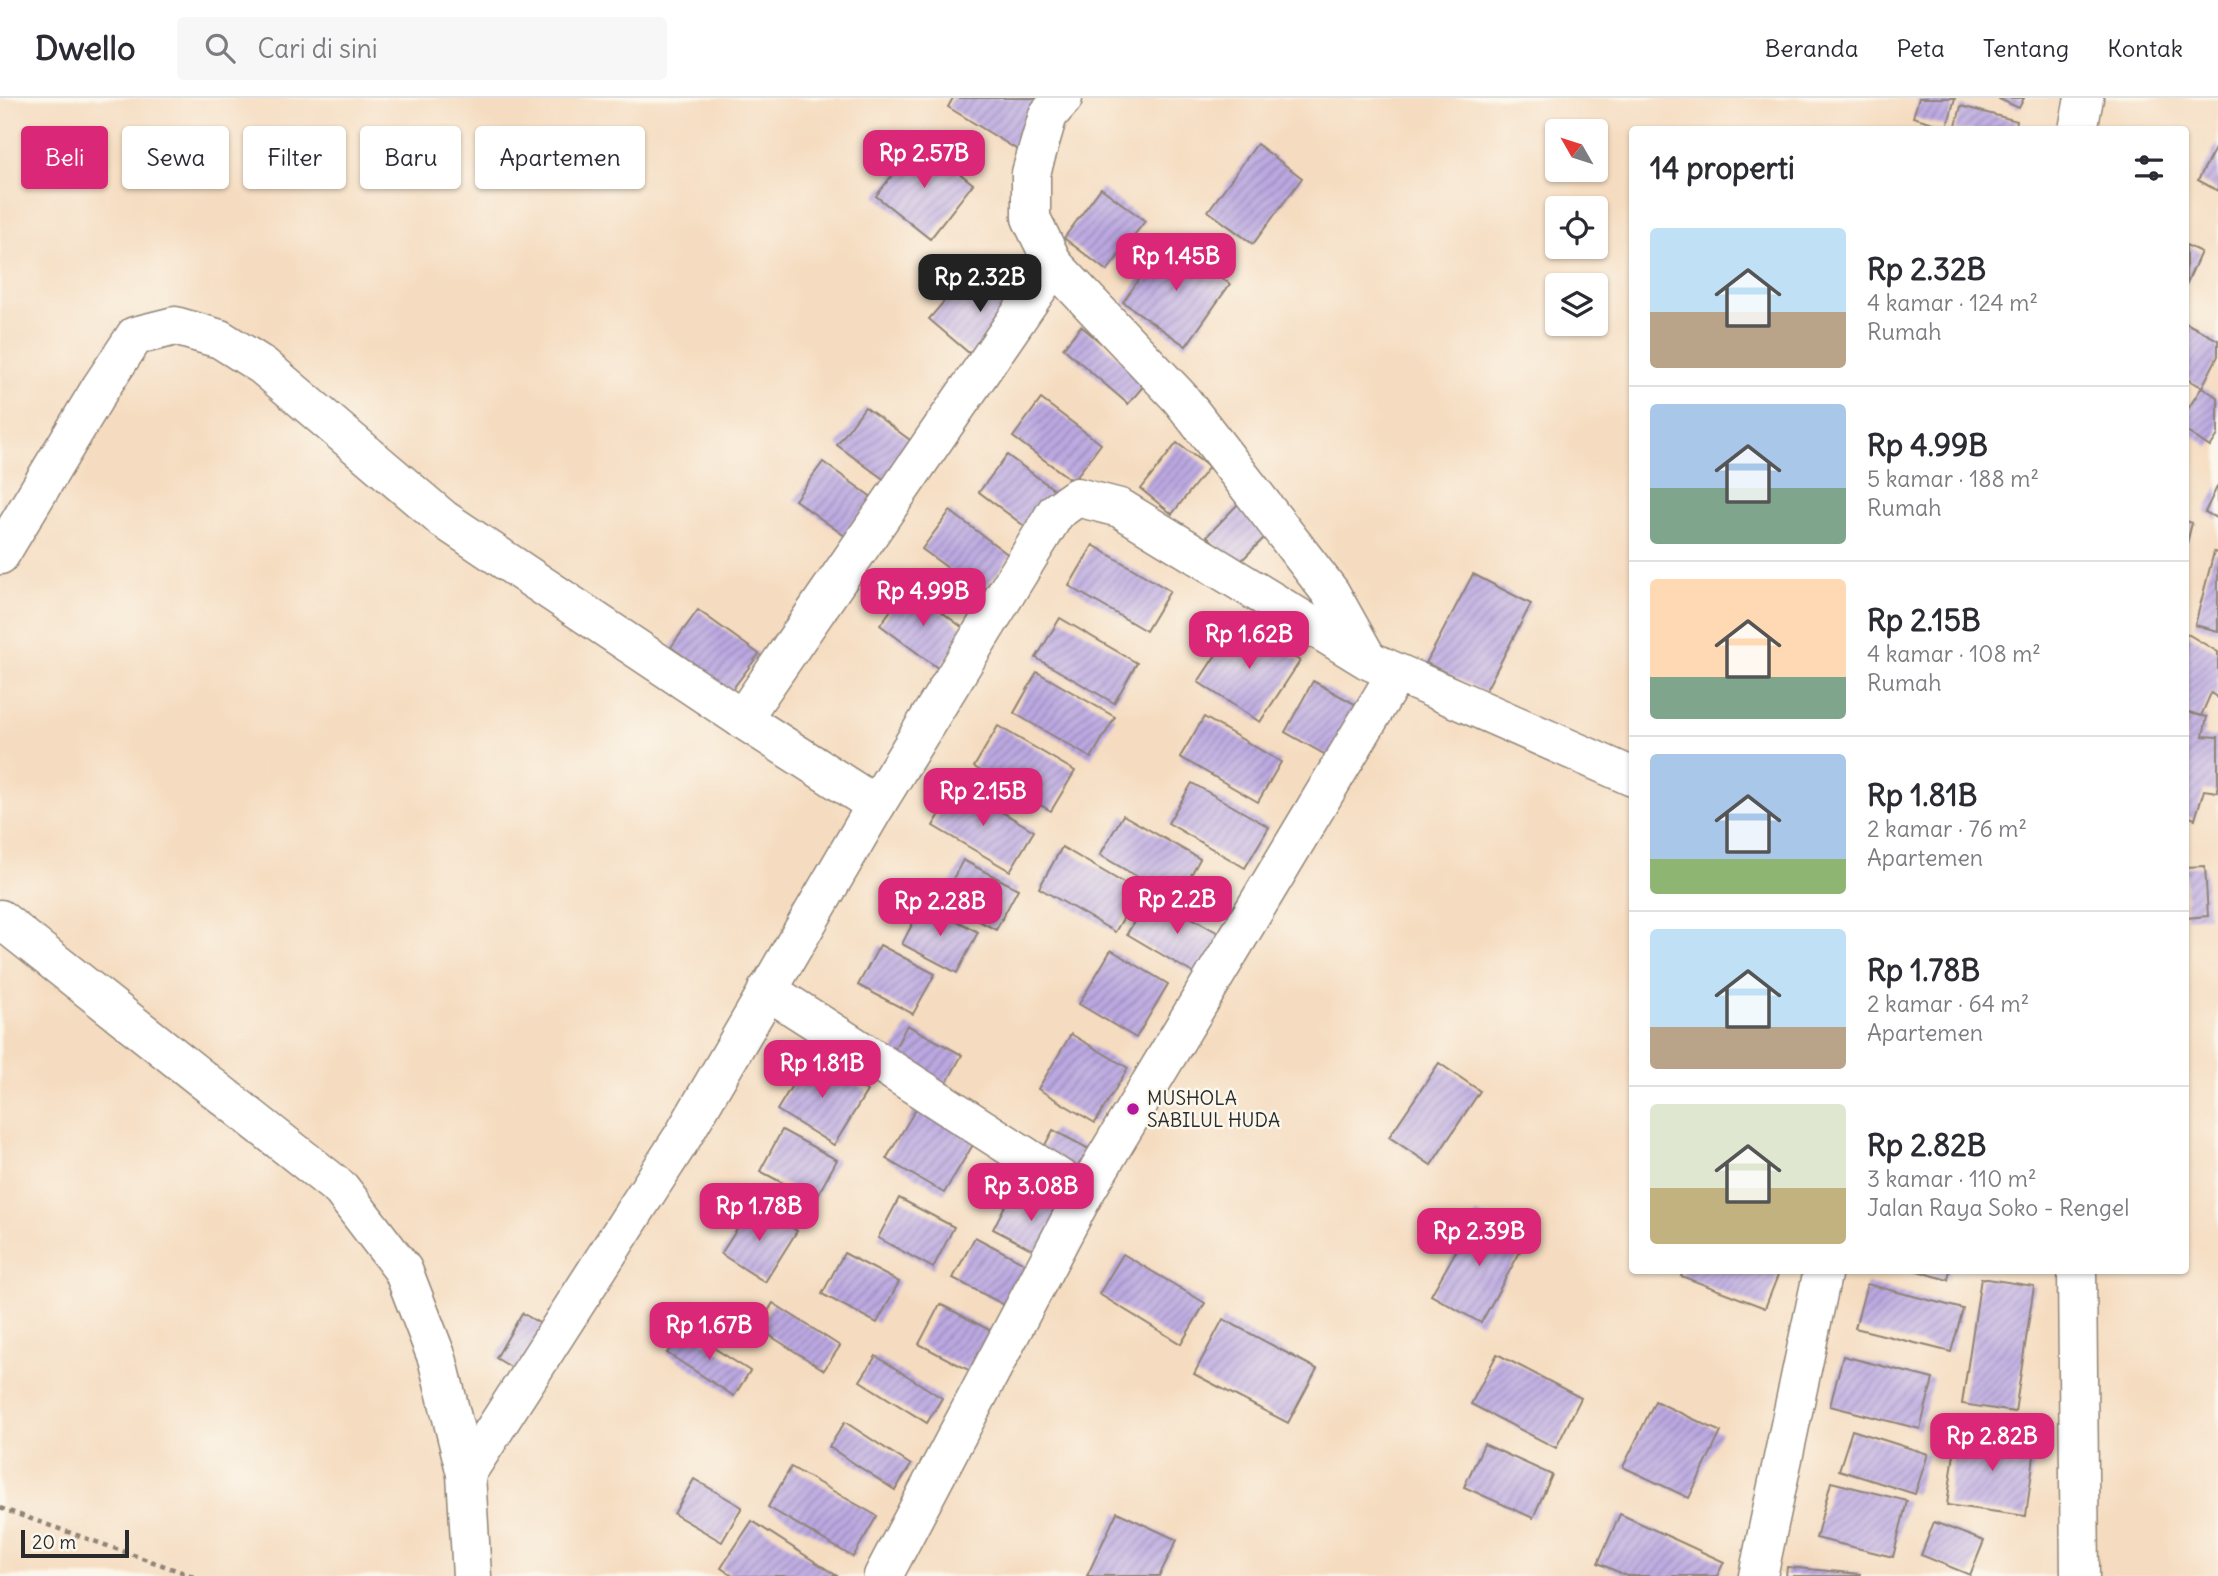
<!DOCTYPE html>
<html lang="id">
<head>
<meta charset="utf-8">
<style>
  body { margin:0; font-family:Delius,sans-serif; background:#f7f7f7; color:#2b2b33; height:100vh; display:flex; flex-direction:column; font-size:26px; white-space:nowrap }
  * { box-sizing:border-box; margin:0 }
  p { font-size:23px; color:#7c7c81 }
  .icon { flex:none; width:38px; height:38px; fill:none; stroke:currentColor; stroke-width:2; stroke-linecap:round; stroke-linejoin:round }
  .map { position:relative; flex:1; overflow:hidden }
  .panel { position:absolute; left:1629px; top:28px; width:560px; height:1148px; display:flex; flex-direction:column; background:#fff; border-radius:7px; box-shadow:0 2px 5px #0004 }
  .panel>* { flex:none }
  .banner { position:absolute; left:21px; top:28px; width:665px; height:63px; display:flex; gap:14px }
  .needle { width:46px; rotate:309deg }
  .fabs { position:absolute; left:1545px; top:21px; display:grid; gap:14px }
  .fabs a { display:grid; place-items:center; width:63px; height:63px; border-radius:7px; background:#fff; box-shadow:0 2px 5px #0004; font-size:35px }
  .scale { position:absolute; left:21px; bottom:18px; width:108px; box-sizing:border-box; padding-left:7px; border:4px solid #2b2b2b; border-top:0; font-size:19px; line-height:24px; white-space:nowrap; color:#2b2b2b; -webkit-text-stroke:5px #fbf7ec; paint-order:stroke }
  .price { position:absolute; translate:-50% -60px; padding:0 16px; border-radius:14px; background:#db2777; color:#fff; font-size:23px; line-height:46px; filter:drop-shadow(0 2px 4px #0008) }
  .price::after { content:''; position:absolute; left:50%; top:42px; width:21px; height:16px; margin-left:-10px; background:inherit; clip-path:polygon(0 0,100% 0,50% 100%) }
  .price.current { background:#222; color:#fff }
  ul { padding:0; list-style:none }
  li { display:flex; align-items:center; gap:21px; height:175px; padding:0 21px }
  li+li { border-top:2px solid #e1e1e2 }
  li span { display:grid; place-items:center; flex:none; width:196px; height:140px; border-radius:7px; color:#555 }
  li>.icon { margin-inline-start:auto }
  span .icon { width:84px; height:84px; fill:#fffc; stroke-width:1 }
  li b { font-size:30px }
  h2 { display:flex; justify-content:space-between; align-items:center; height:84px; padding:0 21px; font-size:30px }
  .chip { padding:0 24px; border-radius:7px; background:#fff; box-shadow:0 2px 5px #0004; font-size:24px; line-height:63px }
  .chip.current { background:#db2777; color:#fff }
  header { display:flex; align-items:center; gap:42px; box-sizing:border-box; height:98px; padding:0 35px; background:#fff; border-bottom:2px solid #e1e1e2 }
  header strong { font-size:33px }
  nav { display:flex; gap:38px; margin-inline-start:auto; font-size:24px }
  .search { width:490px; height:63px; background:#f7f7f7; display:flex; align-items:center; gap:18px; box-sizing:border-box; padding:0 24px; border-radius:7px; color:#7c7c81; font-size:26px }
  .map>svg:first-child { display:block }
</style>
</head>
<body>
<header>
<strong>Dwello</strong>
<div class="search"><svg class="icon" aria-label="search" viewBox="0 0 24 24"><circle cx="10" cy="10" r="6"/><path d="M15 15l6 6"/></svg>Cari di sini</div>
<nav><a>Beranda</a><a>Peta</a><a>Tentang</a><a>Kontak</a></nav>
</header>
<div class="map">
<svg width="2218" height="1478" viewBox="0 0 2218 1478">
  <defs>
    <pattern id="building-hatch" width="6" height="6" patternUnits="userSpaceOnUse" patternTransform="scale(1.75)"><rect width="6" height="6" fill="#bba8e1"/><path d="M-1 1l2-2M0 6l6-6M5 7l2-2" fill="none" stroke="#9889b7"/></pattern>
  </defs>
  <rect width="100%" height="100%" fill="#fbf7ec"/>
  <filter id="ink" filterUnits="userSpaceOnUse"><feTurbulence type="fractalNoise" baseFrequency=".0143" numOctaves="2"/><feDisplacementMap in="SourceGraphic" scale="14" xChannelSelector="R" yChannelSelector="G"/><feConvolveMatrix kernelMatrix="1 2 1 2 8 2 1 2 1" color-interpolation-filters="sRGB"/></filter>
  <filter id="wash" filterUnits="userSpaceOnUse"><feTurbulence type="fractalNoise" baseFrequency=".00686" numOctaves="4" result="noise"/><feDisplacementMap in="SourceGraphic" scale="28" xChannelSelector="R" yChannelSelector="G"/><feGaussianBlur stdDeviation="1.57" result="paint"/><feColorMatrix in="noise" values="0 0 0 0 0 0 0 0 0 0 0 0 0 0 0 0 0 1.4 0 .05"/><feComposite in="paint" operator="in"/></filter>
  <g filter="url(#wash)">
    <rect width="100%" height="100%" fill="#f5dcc0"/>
    <g id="blocks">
      <g fill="url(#building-hatch)">
        <path d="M953 0H1042L1021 54 948 9Z"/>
        <path d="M1919 0H1955L1947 29 1913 19Z"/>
        <path d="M1997 0H2024L2019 10Z"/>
        <path d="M1961 8 2017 23 2015 32H1955Z"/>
        <path d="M919 43 973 86 930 141 876 98Z"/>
        <path d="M2218 45V93L2198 82Z"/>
        <path d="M1257 46 1302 80 1253 146 1208 113Z"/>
        <path d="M1101 90 1145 123 1107 173 1064 140Z"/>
        <path d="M1167 142 1230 186 1186 248 1123 204Z"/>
        <path d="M2186 147 2201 154 2186 187Z"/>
        <path d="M977 165 1031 210 983 267 929 221Z"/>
        <path d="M2186 225 2218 242V258L2202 289 2186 281Z"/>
        <path d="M1081 228 1147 284 1128 306 1063 250Z"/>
        <path d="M2202 289 2218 300V337L2210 349 2186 333V314Z"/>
        <path d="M1041 301 1101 346 1073 383 1013 339Z"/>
        <path d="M865 309 925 353 897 391 837 347Z"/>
        <path d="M1177 345 1209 369 1172 416 1141 391Z"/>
        <path d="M1007 357 1067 401 1039 439 979 394Z"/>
        <path d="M823 364 884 408 856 446 795 402Z"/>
        <path d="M2218 387V421L2205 414Z"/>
        <path d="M1239 405 1269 435 1237 467 1207 438Z"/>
        <path d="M950 413 1010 458 982 495 922 451Z"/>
        <path d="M2186 423 2192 425 2187 445H2186Z"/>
        <path d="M1093 447 1170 493 1146 533 1069 488Z"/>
        <path d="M2214 454 2218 455V533L2195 527Z"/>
        <path d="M1473 476 1531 506 1485 594 1426 565Z"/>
        <path d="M908 489 967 533 939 571 880 527Z"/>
        <path d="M698 512 759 556 731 593 671 549Z"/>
        <path d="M1060 520 1137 565 1114 605 1036 560Z"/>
        <path d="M1239 522 1300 563 1260 624 1198 584Z"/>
        <path d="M2186 535 2218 554V600L2211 595 2201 618 2186 613Z"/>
        <path d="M1037 574 1115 619 1091 660 1014 615Z"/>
        <path d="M1313 583 1371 615 1342 666 1285 634Z"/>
        <path d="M2186 614 2207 619 2203 638 2218 639V694L2204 692 2195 721 2186 718Z"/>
        <path d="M1204 619 1281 664 1258 704 1180 659Z"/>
        <path d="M998 628 1075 673 1051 713 974 669Z"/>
        <path d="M1192 685 1269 729 1245 770 1168 725Z"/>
        <path d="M957 687 1034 733 1010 773 933 728Z"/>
        <path d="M1123 717 1200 761 1177 802 1100 757Z"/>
        <path d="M1062 749 1139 794 1115 834 1039 790Z"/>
        <path d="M963 762 1018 791 996 832 941 803Z"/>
        <path d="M2205 768 2208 818 2186 820V769Z"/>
        <path d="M1150 796 1227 840 1203 881 1127 836Z"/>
        <path d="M923 805 978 834 957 875 902 846Z"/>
        <path d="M880 847 935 876 913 916 858 887Z"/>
        <path d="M1111 852 1168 886 1136 940 1079 906Z"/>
        <path d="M907 927 962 957 940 997 886 968Z"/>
        <path d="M1071 936 1128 970 1095 1025 1038 991Z"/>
        <path d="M810 958 867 993 834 1047 777 1012Z"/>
        <path d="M1439 965 1480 993 1431 1067 1389 1039Z"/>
        <path d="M919 1006 977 1040 944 1095 886 1061Z"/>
        <path d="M782 1032 837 1062 815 1102 760 1073Z"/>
        <path d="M1053 1032 1108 1061 1087 1102 1031 1073Z"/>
        <path d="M1014 1090 1070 1119 1048 1160 993 1131Z"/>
        <path d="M899 1100 954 1129 933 1170 878 1140Z"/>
        <path d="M754 1105 797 1133 765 1184 721 1156Z"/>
        <path d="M1477 1116 1526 1143 1481 1225 1431 1197Z"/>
        <path d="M975 1139 1030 1168 1008 1209 953 1180Z"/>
        <path d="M844 1155 899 1184 877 1225 822 1196Z"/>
        <path d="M1123 1156 1205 1205 1181 1246 1099 1196Z"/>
        <path d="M1684 1172H1780L1765 1210 1681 1178Z"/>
        <path d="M1914 1172H1950L1948 1182Z"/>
        <path d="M1981 1180 2034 1188 2015 1314 1962 1306Z"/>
        <path d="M1867 1186 1963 1211 1951 1254 1855 1230Z"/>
        <path d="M773 1205 840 1248 824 1272 758 1230Z"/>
        <path d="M940 1206 995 1235 974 1275 919 1246Z"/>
        <path d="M522 1215 565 1240 539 1286 496 1260Z"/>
        <path d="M1223 1221 1317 1271 1288 1325 1194 1276Z"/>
        <path d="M684 1231 750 1273 734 1298 667 1255Z"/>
        <path d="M1497 1256 1581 1300 1556 1350 1471 1306Z"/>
        <path d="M876 1258 942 1300 927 1325 860 1283Z"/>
        <path d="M1843 1258 1933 1281 1920 1331 1830 1308Z"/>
        <path d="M1655 1303 1721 1334 1689 1400 1623 1369Z"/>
        <path d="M845 1324 911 1367 895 1392 829 1349Z"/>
        <path d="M1852 1332 1928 1356 1915 1396 1839 1372Z"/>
        <path d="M1957 1333 2036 1343 2026 1418 1947 1407Z"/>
        <path d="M1484 1346 1552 1377 1533 1420 1464 1389Z"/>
        <path d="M791 1369 877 1418 853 1459 768 1409Z"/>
        <path d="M694 1381 742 1409 722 1444 674 1416Z"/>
        <path d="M1831 1384 1907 1403 1893 1459 1816 1440Z"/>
        <path d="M1117 1414 1177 1442 1159 1478H1087Z"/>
        <path d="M1620 1416 1724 1464 1717 1478H1627L1598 1465Z"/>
        <path d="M752 1423 837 1478H733L721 1470Z"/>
        <path d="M1934 1424 1984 1443 1970 1477 1921 1457Z"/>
        <path d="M1787 1469 1860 1476V1478H1786Z"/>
      </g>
    </g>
  </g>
  <g filter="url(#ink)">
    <use href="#blocks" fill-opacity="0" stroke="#908476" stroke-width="2"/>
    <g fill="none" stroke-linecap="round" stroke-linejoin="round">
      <defs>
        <g id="minor">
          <path d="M1063 0 1048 17 1031 75V120L1054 167 1180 300 1330 494 1367 560"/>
          <path d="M0 457 101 289 135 238 175 228 220 241 263 268 443 421 742 621 876 707"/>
          <path d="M742 621 1054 167"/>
          <path d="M0 821 341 1091 403 1172 437 1260 466 1376 472 1478"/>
          <path d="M767 892 1084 1096"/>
          <path d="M466 1376 683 1038 876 707 1056 414 1077 399 1120 410 1368 562 1633 679"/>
          <path d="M883 1478 1084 1096 1396 576"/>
          <path d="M1758 1478 1823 1172"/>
        </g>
        <g id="major">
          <path d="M2078 32 2084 0"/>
          <path d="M2077 1172 2080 1478"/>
        </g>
      </defs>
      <use href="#minor" stroke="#908476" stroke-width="41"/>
      <use href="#major" stroke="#908476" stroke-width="41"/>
      <path stroke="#908476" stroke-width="4.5" stroke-dasharray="5 5" stroke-linecap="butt" d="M0 1410 193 1478"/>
      <use href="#minor" stroke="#fff" stroke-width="38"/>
      <use href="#major" stroke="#fff" stroke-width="38"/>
    </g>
  </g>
  <circle fill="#b5179e" stroke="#fbf7ec" stroke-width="2.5" cx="1133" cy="1011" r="7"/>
  <g text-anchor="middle" stroke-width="5" stroke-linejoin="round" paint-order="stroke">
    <g font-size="19" fill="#2b2b2b" stroke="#fbf7ec" text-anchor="start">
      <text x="1147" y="1007">MUSHOLA<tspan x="1147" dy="22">SABILUL HUDA</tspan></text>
    </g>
  </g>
</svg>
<div class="fabs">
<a><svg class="needle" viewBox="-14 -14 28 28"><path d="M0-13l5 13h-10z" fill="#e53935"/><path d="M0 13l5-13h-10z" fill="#7c7c81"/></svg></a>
<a><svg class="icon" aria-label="locate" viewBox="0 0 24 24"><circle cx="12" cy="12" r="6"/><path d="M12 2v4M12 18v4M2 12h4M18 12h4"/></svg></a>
<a><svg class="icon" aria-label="layers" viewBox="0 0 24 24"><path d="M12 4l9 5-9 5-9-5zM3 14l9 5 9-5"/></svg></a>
</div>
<div class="scale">20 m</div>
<b class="price" style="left:924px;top:92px">Rp 2.57B</b>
<b class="price" style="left:1176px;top:195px">Rp 1.45B</b>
<b class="price current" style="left:980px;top:216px">Rp 2.32B</b>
<b class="price" style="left:923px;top:530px">Rp 4.99B</b>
<b class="price" style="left:1249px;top:573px">Rp 1.62B</b>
<b class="price" style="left:983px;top:730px">Rp 2.15B</b>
<b class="price" style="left:1177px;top:838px">Rp 2.2B</b>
<b class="price" style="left:940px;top:840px">Rp 2.28B</b>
<b class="price" style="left:822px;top:1002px">Rp 1.81B</b>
<b class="price" style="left:1031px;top:1125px">Rp 3.08B</b>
<b class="price" style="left:759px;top:1145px">Rp 1.78B</b>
<b class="price" style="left:1479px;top:1170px">Rp 2.39B</b>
<b class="price" style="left:709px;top:1264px">Rp 1.67B</b>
<b class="price" style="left:1992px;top:1375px">Rp 2.82B</b>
<div class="banner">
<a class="chip current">Beli</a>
<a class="chip">Sewa</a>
<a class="chip">Filter</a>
<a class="chip">Baru</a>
<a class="chip">Apartemen</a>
</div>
<section class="panel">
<h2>14 properti<svg class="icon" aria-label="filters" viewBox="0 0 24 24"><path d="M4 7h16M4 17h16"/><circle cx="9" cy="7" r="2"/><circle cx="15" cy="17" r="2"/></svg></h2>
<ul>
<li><span style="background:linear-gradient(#bfe0f5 60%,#b9a48a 0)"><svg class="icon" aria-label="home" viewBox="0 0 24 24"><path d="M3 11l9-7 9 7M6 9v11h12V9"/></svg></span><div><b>Rp 2.32B</b><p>4 kamar · 124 m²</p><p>Rumah</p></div></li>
<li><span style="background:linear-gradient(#a9c7e8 60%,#7fa58c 0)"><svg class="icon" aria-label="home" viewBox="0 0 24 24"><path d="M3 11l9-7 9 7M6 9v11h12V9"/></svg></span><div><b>Rp 4.99B</b><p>5 kamar · 188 m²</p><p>Rumah</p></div></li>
<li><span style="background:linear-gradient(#ffd9b3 70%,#7fa58c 0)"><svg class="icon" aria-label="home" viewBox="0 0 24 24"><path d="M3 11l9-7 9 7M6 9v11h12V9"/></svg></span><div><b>Rp 2.15B</b><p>4 kamar · 108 m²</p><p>Rumah</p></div></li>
<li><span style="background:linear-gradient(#a9c7e8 75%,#8fb573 0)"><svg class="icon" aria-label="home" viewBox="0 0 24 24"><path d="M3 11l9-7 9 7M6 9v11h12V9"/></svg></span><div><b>Rp 1.81B</b><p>2 kamar · 76 m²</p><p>Apartemen</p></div></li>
<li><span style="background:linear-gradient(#bfe0f5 70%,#b9a48a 0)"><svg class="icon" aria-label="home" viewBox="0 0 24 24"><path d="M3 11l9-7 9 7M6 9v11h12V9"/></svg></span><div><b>Rp 1.78B</b><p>2 kamar · 64 m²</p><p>Apartemen</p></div></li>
<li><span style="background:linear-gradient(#dfe7d0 60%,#c2b280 0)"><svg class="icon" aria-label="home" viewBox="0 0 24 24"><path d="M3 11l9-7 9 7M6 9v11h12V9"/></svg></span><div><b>Rp 2.82B</b><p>3 kamar · 110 m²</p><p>Jalan Raya Soko - Rengel</p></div></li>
</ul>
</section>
</div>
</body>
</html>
